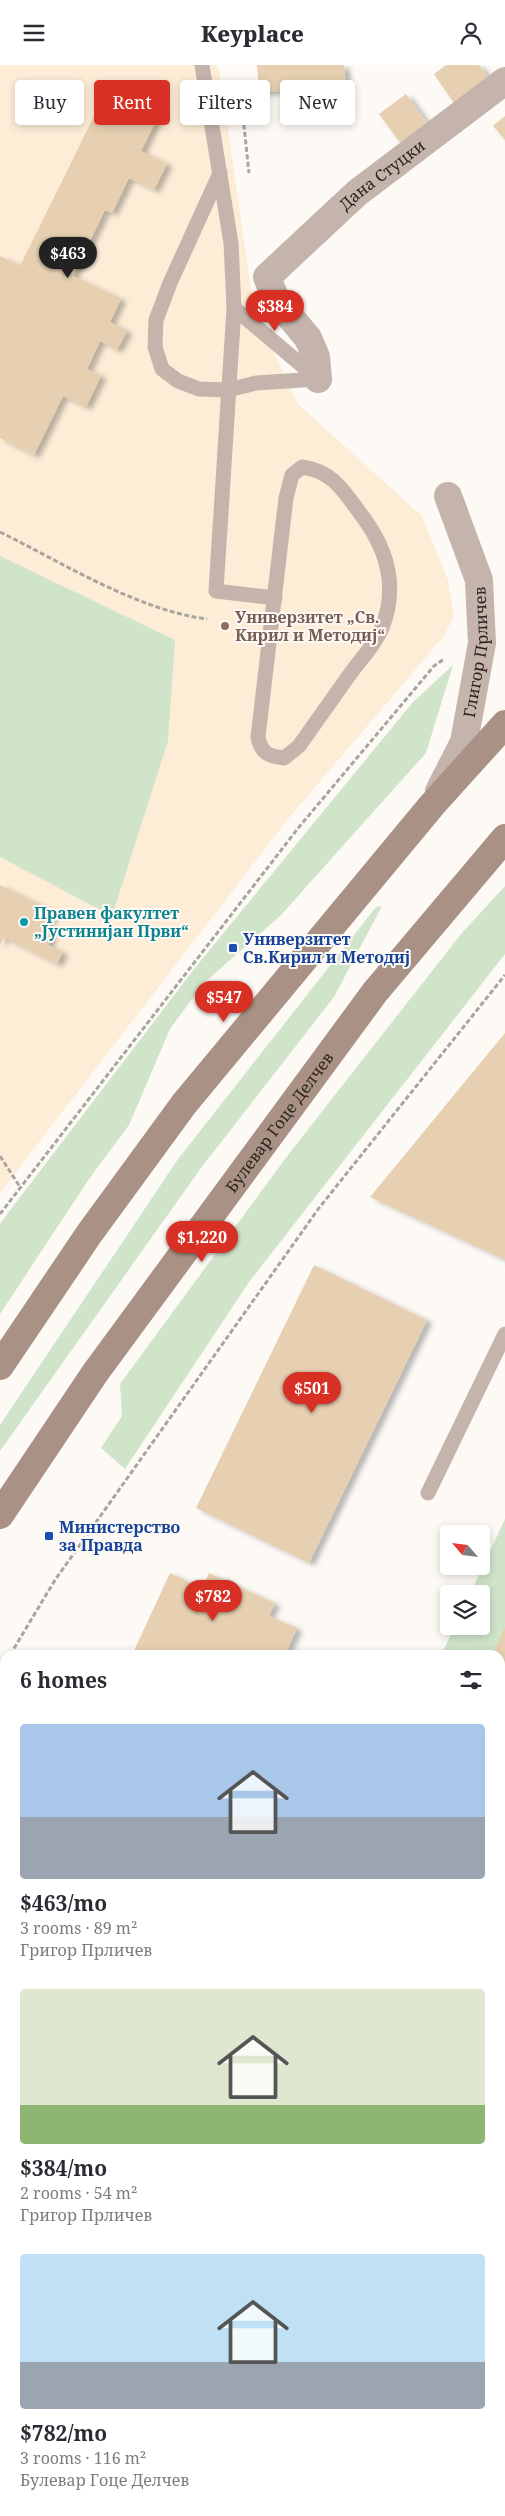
<!DOCTYPE html>
<html lang="en">
<head>
<meta charset="utf-8">
<style>
  body { margin:0; font-family:"Noto Serif",serif; background:#f2f2f3; color:#2b2b33; height:100vh; display:flex; flex-direction:column; font-size:19px; white-space:nowrap }
  * { box-sizing:border-box; margin:0 }
  p { font-size:16px; color:#7c7c81 }
  .icon { flex:none; width:28px; height:28px; fill:none; stroke:currentColor; stroke-width:2; stroke-linecap:round; stroke-linejoin:round }
  .map { position:relative; flex:1; overflow:hidden }
  .sheet { position:absolute; left:0px; top:1585px; width:505px; height:866px; display:flex; flex-direction:column; background:#fff; border-radius:15px 15px 0 0; box-shadow:0 2px 8px #0003 }
  .sheet>* { flex:none }
  .hud { position:absolute; left:15px; top:15px; width:475px; height:45px; display:flex; gap:10px }
  .needle { width:32px; rotate:298deg }
  .fabs { position:absolute; left:440px; top:1460px; display:grid; gap:10px }
  .fabs a { display:grid; place-items:center; width:50px; height:50px; border-radius:5px; background:#fff; box-shadow:0 2px 8px #0003; font-size:25px }
  .price { position:absolute; translate:-50% -42px; padding:0 11px; border-radius:18px; background:#d93025; color:#fff; font-size:16px; line-height:32px; filter:drop-shadow(0 1px 2px #0008) }
  .price::after { content:''; position:absolute; left:50%; top:30px; width:15px; height:11px; margin-left:-8px; background:inherit; clip-path:polygon(0 0,100% 0,50% 100%) }
  .price.on { background:#222; color:#fff }
  ul { padding:0; list-style:none }
  li { display:grid; align-content:center; gap:10px; height:265px; padding:0 20px }
  li span { display:grid; place-items:center; height:155px; border-radius:5px; color:#555 }
  li>.icon { margin-inline-start:auto }
  span .icon { width:90px; height:90px; fill:#fffc; stroke-width:1 }
  li b { font-size:21px }
  h2 { display:flex; justify-content:space-between; align-items:center; height:60px; padding:0 20px; font-size:21px }
  .tag { padding:0 18px; border-radius:5px; background:#fff; box-shadow:0 2px 8px #0003; font-size:18px; line-height:45px }
  .tag.on { background:#d93025; color:#fff }
  header { display:flex; justify-content:space-between; align-items:center; height:65px; padding:0 20px; background:#fff; font-size:22px; font-weight:800 }
  .map>svg:first-child { display:block }
</style>
</head>
<body>
<header><svg class="icon" aria-label="menu" viewBox="0 0 24 24"><path d="M4 6h16M4 12h16M4 18h16"/></svg>Keyplace<svg class="icon" aria-label="person" viewBox="0 0 24 24"><circle cx="12" cy="8" r="4"/><path d="M4 21q1-7 8-7t8 7"/></svg></header>
<div class="map">
<svg width="505" height="2451" viewBox="0 0 505 2451">
  <defs>
    <filter id="shadow"><feDropShadow dx="5.5" dy="3" stdDeviation="2.5" flood-color="#0004"/></filter>
  </defs>
  <rect width="100%" height="100%" fill="#fdfaf6"/>
  <path fill="#fdedd7" d="M0 0H216L220 8 254 245 298 339 422 451 448 515 454 551 444 571 288 754 0 1128Z"/>
  <g fill="#cfe4c9">
    <path d="M0 491 175 575 168 676 112 851 0 792Z"/>
    <path d="M453 600 426 688 281 850 203 919 170 964 129 1060 89 1114 0 1249V1159L5 1152 194 904 413 637Z"/>
    <path d="M505 821V889L249 1217 125 1404 101 1383 122 1351 120 1319 288 1090 461 869Z"/>
    <path d="M382 841 334 932 201 1103 0 1386V1360L178 1094 376 842Z"/>
    <path d="M505 1454V1824L500 1821V1590H441L455 1561H481V1529H470Z"/>
    <path d="M0 2433 5 2435V2446H31L42 2451H0Z"/>
  </g>
  <g fill="#e6d0b1" filter="url(#shadow)">
    <path d="M257 0H344L346 21 337 22 339 42 302 45 300 24 259 28Z"/>
    <path d="M446 0H479L489 13 454 38 434 9Z"/>
    <path d="M146 24 160 30 156 39 163 42 141 86 167 99 154 125 129 113 112 148 105 145 73 211 121 234 110 257 127 266 117 285 100 276 87 304 101 311 86 342 63 331 34 390 0 373V191L20 201 101 37 131 52Z"/>
    <path d="M406 29 430 62 403 82 379 49Z"/>
    <path d="M505 51V75L493 61Z"/>
    <path d="M0 820 54 847 44 867 52 871 48 880 63 887 57 899 4 872 0 880Z"/>
    <path d="M505 968V1195L370 1132Z"/>
    <path d="M314 1200 427 1255 309 1498 196 1443Z"/>
    <path d="M170 1508 202 1523 209 1508 275 1538 269 1551 297 1563 285 1590H132Z"/>
    <path d="M505 1562V1734L500 1731V1590H492Z"/>
    <path d="M0 1737 5 1739V1982L0 1980Z"/>
    <path d="M500 1953 505 1956V2038L500 2036Z"/>
    <path d="M505 2066V2246L500 2257V2078Z"/>
  </g>
  <g fill="none" stroke-linecap="round" stroke-linejoin="round">
    <g stroke="#a8a49f" stroke-width="3" stroke-dasharray="5 2.5" stroke-linecap="butt">
      <path d="M236 23 242 42 249 108"/>
      <path d="M0 467C63 498 137 545 207 554"/>
      <path d="M0 1091 20 1122"/>
      <path d="M0 1149 299 762 434 601 444 594"/>
      <path d="M10 1590 55 1515 319 1143 505 910"/>
      <path d="M0 1606 5 1598"/>
      <path d="M0 1656 5 1658"/>
      <path d="M500 1900 505 1902"/>
      <path d="M0 2135 5 2137"/>
      <path d="M0 2187 5 2189"/>
      <path d="M500 2350 505 2352"/>
      <path d="M500 2370H505"/>
      <path d="M0 2423 5 2425"/>
      <path d="M53 2446 64 2451"/>
    </g>
    <g stroke="#c4b4ac" stroke-width="15">
      <path d="M202 0 231 178 234 243 216 526 275 533"/>
      <path d="M220 108 170 218 156 255 155 282 162 304 178 316 199 324 228 325 256 318 318 314"/>
      <path d="M234 243 318 314"/>
      <path d="M302 402C332 406 343 425 360 448 387 483 399 523 381 565 374 581 360 595 350 609 333 633 316 657 299 681L284 693C268 691 261 688 258 672L286 433 292 410Z"/>
      <path d="M428 1428 505 1269"/>
      <path d="M500 1865 505 1867"/>
    </g>
    <g stroke="#c4b4ac" stroke-width="28">
      <path id="s1" d="M318 314 316 292 308 273 276 235 267 212 357 128 505 16"/>
      <path id="s2" d="M439 726 464 677 482 578 479 515 448 431"/>
      <path d="M500 2437 505 2425"/>
    </g>
    <g stroke="#a99285" stroke-width="28">
      <path d="M0 1301 89 1169 184 1039 432 740 505 659"/>
      <path id="s3" d="M0 1450 95 1308 375 927 505 773"/>
      <path d="M0 2241 5 2243"/>
      <path d="M0 2329 5 2331"/>
      <path d="M284 2446 295 2451"/>
      <path d="M494 2446 504 2451"/>
    </g>
  </g>
  <circle fill="#8d6e63" stroke="#fdfaf6" stroke-width="2" cx="225" cy="561" r="5"/>
  <circle fill="#0f9aa8" stroke="#fdfaf6" stroke-width="2" cx="24" cy="857" r="5"/>
  <g fill="#1a4fb4" stroke="#fdfaf6" stroke-width="2">
    <rect x="228" y="878" width="10" height="10" rx="2.5"/>
    <rect x="44" y="1466" width="10" height="10" rx="2.5"/>
  </g>
  <g text-anchor="middle" stroke-width="4" stroke-linejoin="round" paint-order="stroke">
    <g font-size="16" fill="#2a241c" stroke="#fdfaf6">
      <text dy="6" stroke="none"><textPath href="#s1" startOffset="271">Дана Стуцки</textPath></text>
      <text dy="6" stroke="none"><textPath href="#s2" startOffset="146">Глигор Прличев</textPath></text>
      <text dy="6" stroke="none"><textPath href="#s3" startOffset="482">Булевар Гоце Делчев</textPath></text>
    </g>
    <g font-size="16" font-weight="bold" fill="#785e54" stroke="#fdfaf6" text-anchor="start">
      <text x="235" y="558">Универзитет „Св.<tspan x="235" dy="18">Кирил и Методиј“</tspan></text>
    </g>
    <g font-size="16" font-weight="bold" fill="#0d838f" stroke="#fdfaf6" text-anchor="start">
      <text x="34" y="854">Правен факултет<tspan x="34" dy="18">„Јустинијан Први“</tspan></text>
    </g>
    <g font-size="16" font-weight="bold" fill="#164399" stroke="#fdfaf6" text-anchor="start">
      <text x="243" y="880">Универзитет<tspan x="243" dy="18">Св.Кирил и Методиј</tspan></text>
      <text x="59" y="1468">Министерство<tspan x="59" dy="18">за Правда</tspan></text>
    </g>
  </g>
</svg>
<div class="fabs">
<a><svg class="needle" viewBox="-14 -14 28 28"><path d="M0-13l5 13h-10z" fill="#e53935"/><path d="M0 13l5-13h-10z" fill="#7c7c81"/></svg></a>
<a><svg class="icon" aria-label="layers" viewBox="0 0 24 24"><path d="M12 4l9 5-9 5-9-5zM3 14l9 5 9-5"/></svg></a>
</div>
<b class="price on" style="left:68px;top:214px">$463</b>
<b class="price" style="left:275px;top:267px">$384</b>
<b class="price" style="left:224px;top:958px">$547</b>
<b class="price" style="left:202px;top:1198px">$1,220</b>
<b class="price" style="left:312px;top:1349px">$501</b>
<b class="price" style="left:213px;top:1557px">$782</b>
<div class="hud">
<a class="tag">Buy</a>
<a class="tag on">Rent</a>
<a class="tag">Filters</a>
<a class="tag">New</a>
</div>
<section class="sheet">
<h2>6 homes<svg class="icon" aria-label="filters" viewBox="0 0 24 24"><path d="M4 7h16M4 17h16"/><circle cx="9" cy="7" r="2"/><circle cx="15" cy="17" r="2"/></svg></h2>
<ul>
<li><span style="background:linear-gradient(#a9c7e8 60%,#9aa5b1 0)"><svg class="icon" aria-label="home" viewBox="0 0 24 24"><path d="M3 11l9-7 9 7M6 9v11h12V9"/></svg></span><div><b>$463/mo</b><p>3 rooms · 89 m²</p><p>Григор Прличев</p></div></li>
<li><span style="background:linear-gradient(#dfe7d0 75%,#8fb573 0)"><svg class="icon" aria-label="home" viewBox="0 0 24 24"><path d="M3 11l9-7 9 7M6 9v11h12V9"/></svg></span><div><b>$384/mo</b><p>2 rooms · 54 m²</p><p>Григор Прличев</p></div></li>
<li><span style="background:linear-gradient(#bfe0f5 70%,#9aa5b1 0)"><svg class="icon" aria-label="home" viewBox="0 0 24 24"><path d="M3 11l9-7 9 7M6 9v11h12V9"/></svg></span><div><b>$782/mo</b><p>3 rooms · 116 m²</p><p>Булевар Гоце Делчев</p></div></li>
</ul>
</section>
</div>
</body>
</html>
